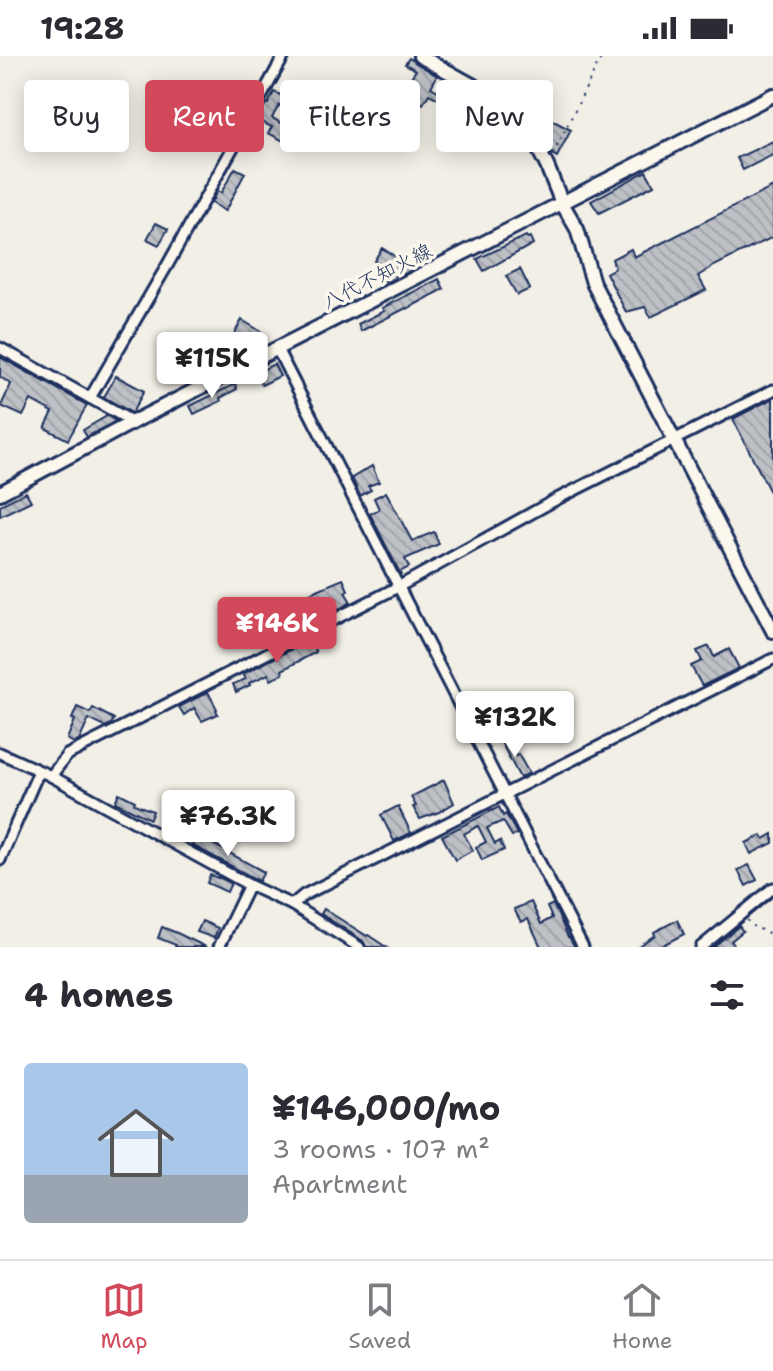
<!DOCTYPE html>
<html lang="en">
<head>
<meta charset="utf-8">
<style>
  body { margin:0; font-family:"Shantell Sans","Klee One",sans-serif; background:#f2f2f3; color:#2b2b33; height:100vh; display:flex; flex-direction:column; font-size:30px; white-space:nowrap }
  * { box-sizing:border-box; margin:0 }
  p { font-size:26px; color:#7c7c81 }
  .icon { flex:none; width:44px; height:44px; fill:none; stroke:currentColor; stroke-width:2; stroke-linecap:round; stroke-linejoin:round }
  .map { position:relative; height:891px; overflow:hidden }
  .sheet { display:flex; flex-direction:column; background:#fff; flex:1 }
  .sheet>* { flex:none }
  .hud { position:absolute; left:24px; top:24px; width:726px; height:72px; display:flex; gap:16px }
  .price { position:absolute; translate:-50% -68px; padding:0 18px; border-radius:8px; background:#fff; color:#222; font-size:26px; line-height:52px; filter:drop-shadow(0 2px 4px #0008) }
  .price::after { content:''; position:absolute; left:50%; top:48px; width:24px; height:18px; margin-left:-12px; background:inherit; clip-path:polygon(0 0,100% 0,50% 100%) }
  .price.selected { background:#d1495b; color:#fff }
  ul { padding:0; list-style:none }
  li { display:flex; align-items:center; gap:24px; height:200px; padding:0 24px }
  li span { display:grid; place-items:center; flex:none; width:224px; height:160px; border-radius:8px; color:#555 }
  li>.icon { margin-inline-start:auto }
  span .icon { width:96px; height:96px; fill:#fffc; stroke-width:1 }
  li b { font-size:34px }
  h2 { display:flex; justify-content:space-between; align-items:center; height:96px; padding:0 24px; font-size:34px }
  .chip { padding:0 28px; border-radius:8px; background:#fff; box-shadow:0 4px 20px #0003; font-size:28px; line-height:72px }
  .chip.selected { background:#d1495b; color:#fff }
  .status { display:flex; justify-content:space-between; align-items:center; height:56px; padding:0 40px; background:#fff; direction:ltr }
  .status svg { height:22px; fill:currentColor }
  .tabs { display:flex; justify-content:space-around; align-items:center; height:112px; border-top:2px solid #e1e1e2; background:#fff; font-size:22px; color:#7c7c81 }
  .tabs a { display:grid; justify-items:center; gap:4px }
  .tabs .selected { color:#d1495b }
  .map>svg:first-child { display:block }
</style>
</head>
<body>
<div class="status"><b>19:28</b><svg viewBox="0 0 49 12"><path d="M0 12V9h3v3zM5 12V6h3v6zM10 12V3h3v9zM15 12V0h3v12zM26 1h20v11H26zM47 4h2v5h-2z"/></svg></div>
<div class="map">
<svg width="773" height="891" viewBox="0 0 773 891">
  <defs>
    <pattern id="building-back-hatch" width="6" height="6" patternUnits="userSpaceOnUse" patternTransform="scale(2)"><rect width="6" height="6" fill="#bdc0c4"/><path d="M-1 5l2 2M0 0l6 6M5-1l2 2" fill="none" stroke="#a2a5ab"/></pattern>
  </defs>
  <rect width="100%" height="100%" fill="#f2efe6"/>
  <filter id="ink" filterUnits="userSpaceOnUse"><feTurbulence type="fractalNoise" baseFrequency=".0125" numOctaves="2"/><feDisplacementMap in="SourceGraphic" scale="16" xChannelSelector="R" yChannelSelector="G"/><feConvolveMatrix kernelMatrix="1 2 1 2 8 2 1 2 1" color-interpolation-filters="sRGB"/></filter>
  <g filter="url(#ink)">
    <g fill="url(#building-back-hatch)" stroke="#1b2f5e" stroke-width="2">
      <path d="M409 2 437 20 431 31 459 47 456 52 429 38 423 48 405 38 401 44 391 39 398 25 405 30 416 14 405 8Z"/>
      <path d="M286 34 296 39 289 53 279 49 272 62 287 70 290 65 303 72 293 90 268 77 272 71 257 64 266 47 268 48 274 36 283 40Z"/>
      <path d="M226 41 236 46 238 41 248 46 252 42 235 72 228 69 229 67 209 58 215 44 223 47Z"/>
      <path d="M534 55 571 74 557 101 551 98 544 84 545 82 539 75 542 69 534 65 532 60Z"/>
      <path d="M773 85V99L743 114 737 102Z"/>
      <path d="M235 112 245 117 225 155 211 147 217 135 221 137Z"/>
      <path d="M646 115 654 129 599 157 591 145Z"/>
      <path d="M773 131V181L712 211 698 220 706 234 651 261 645 251 626 256 606 217 615 212 612 203 631 193 634 201Z"/>
      <path d="M156 167 168 173 159 189 147 183Z"/>
      <path d="M526 180 527 182 530 181 533 188 484 215 477 203Z"/>
      <path d="M382 192 413 212V213L404 218 399 215 393 223 387 226 381 223 386 213 374 205Z"/>
      <path d="M520 213 530 233 517 239 506 220Z"/>
      <path d="M439 223 444 233 407 253 406 252 361 275 358 268 384 255 382 252Z"/>
      <path d="M242 264 265 278 260 287 245 279 243 283 234 278Z"/>
      <path d="M0 301 87 349 68 384 45 372 53 356 31 344 23 360 1 350 11 328 0 321Z"/>
      <path d="M274 308 280 320 262 329 256 317Z"/>
      <path d="M116 320 144 335 132 357 104 341Z"/>
      <path d="M235 328 237 333 220 342 221 345 194 358 190 350Z"/>
      <path d="M773 342V442L733 363Z"/>
      <path d="M107 360 116 365 87 381 83 374Z"/>
      <path d="M372 410 379 426 368 430 371 434 360 440 352 422Z"/>
      <path d="M26 436 31 445 0 460V449Z"/>
      <path d="M386 436 412 485 434 476 439 488 405 503 409 511 400 516 401 519 370 458 379 453 374 442Z"/>
      <path d="M343 523 348 534 345 536 351 546 337 554 332 545 300 559 294 547 311 539 310 537Z"/>
      <path d="M294 555 301 567 276 580 269 567Z"/>
      <path d="M310 584 316 596 282 614 283 618 271 624 268 618 249 627 250 629 236 636 233 628 246 623 243 618Z"/>
      <path d="M709 590 714 601 729 593 739 612 702 630 691 610 702 605 697 595Z"/>
      <path d="M208 636 217 653 216 654 218 658 202 665 194 652 184 659 179 651Z"/>
      <path d="M77 651 90 657 93 652 114 663 111 668 105 671 89 663 79 685 74 687 67 683 75 664 72 663Z"/>
      <path d="M508 683 516 700 518 698 529 717 520 722 501 686Z"/>
      <path d="M444 724 454 747 439 756 420 763 413 751 416 750 411 741Z"/>
      <path d="M119 737 135 745 134 748 153 755 150 763 115 746Z"/>
      <path d="M398 750 411 777 394 785 381 759Z"/>
      <path d="M499 751 503 760 506 758 517 778 512 780 503 765 487 772 495 788 500 785 504 794 482 804 476 791 486 786 478 770 464 778 473 794 455 804 442 780Z"/>
      <path d="M773 778V787L751 798 746 787 762 779 764 783Z"/>
      <path d="M197 779 264 816 259 825 192 789Z"/>
      <path d="M749 809 757 824 746 830 738 814Z"/>
      <path d="M210 819 218 822V821L231 827 227 836 207 827Z"/>
      <path d="M531 846 541 868 552 862 547 851 553 848 568 881H569L575 891H541L528 863 521 866 514 853Z"/>
      <path d="M324 853 367 880 368 879 386 891H366L363 885 321 858Z"/>
      <path d="M677 864 684 878 659 891H637L655 879 654 876Z"/>
      <path d="M202 865 218 872 214 882 197 876Z"/>
      <path d="M739 870 743 875 731 885 736 891H713Z"/>
      <path d="M162 871 177 877 206 891H175L176 889 158 882Z"/>
    </g>
    <g fill="none" stroke-linecap="round" stroke-linejoin="round">
      <defs>
        <g id="minor">
          <path d="M0 292 133 366"/>
          <path d="M277 293 583 891"/>
          <path d="M90 342 168 208 284 0"/>
          <path d="M0 697 51 720 249 829 292 849 359 891"/>
          <path d="M51 720 67 699 398 531 557 443 773 334"/>
          <path d="M0 804 39 715"/>
          <path d="M292 849 304 839 773 603"/>
          <path d="M219 891 249 829"/>
          <path d="M701 891 773 832"/>
        </g>
        <g id="secondary">
          <path d="M420 0 519 55 547 110 562 147 577 173 593 227 773 575"/>
          <path d="M0 437 133 366 773 39"/>
        </g>
      </defs>
      <use href="#minor" stroke="#1b2f5e" stroke-width="15"/>
      <use href="#secondary" stroke="#1b2f5e" stroke-width="18"/>
      <g stroke="#1b2f5e" stroke-width="2" stroke-dasharray="2 6" stroke-linecap="butt">
        <path d="M553 98 602 0"/>
        <path d="M747 864 750 869 773 879"/>
      </g>
      <use href="#minor" stroke="#fbf7ec" stroke-width="9"/>
      <use href="#secondary" stroke="#fbf7ec" stroke-width="12"/>
    </g>
  </g>
  <g text-anchor="middle" stroke-width="7" stroke-linejoin="round" paint-order="stroke">
    <g font-size="20" fill="#1b2f5e" stroke="#fbf7ec">
      <text transform="translate(377 220) rotate(-27)" y="7">八代不知火線</text>
    </g>
  </g>
</svg>
<b class="price" style="left:212px;top:344px">¥115K</b>
<b class="price selected" style="left:277px;top:609px">¥146K</b>
<b class="price" style="left:515px;top:703px">¥132K</b>
<b class="price" style="left:228px;top:802px">¥76.3K</b>
<div class="hud">
<a class="chip">Buy</a>
<a class="chip selected">Rent</a>
<a class="chip">Filters</a>
<a class="chip">New</a>
</div>
</div>
<section class="sheet">
<h2>4 homes<svg class="icon" aria-label="filters" viewBox="0 0 24 24"><path d="M4 7h16M4 17h16"/><circle cx="9" cy="7" r="2"/><circle cx="15" cy="17" r="2"/></svg></h2>
<ul>
<li><span style="background:linear-gradient(#a9c7e8 70%,#9aa5b1 0)"><svg class="icon" aria-label="home" viewBox="0 0 24 24"><path d="M3 11l9-7 9 7M6 9v11h12V9"/></svg></span><div><b>¥146,000/mo</b><p>3 rooms · 107 m²</p><p>Apartment</p></div></li>
</ul>
</section>
<nav class="tabs">
<a class="selected"><svg class="icon" aria-label="map" viewBox="0 0 24 24"><path d="M3 6l6-2 6 2 6-2v14l-6 2-6-2-6 2zM9 4v14M15 6v14"/></svg>Map</a>
<a><svg class="icon" aria-label="saved" viewBox="0 0 24 24"><path d="M7 4h10v16l-5-4-5 4z"/></svg>Saved</a>
<a><svg class="icon" aria-label="home" viewBox="0 0 24 24"><path d="M3 11l9-7 9 7M6 9v11h12V9"/></svg>Home</a>
</nav>
</body>
</html>
